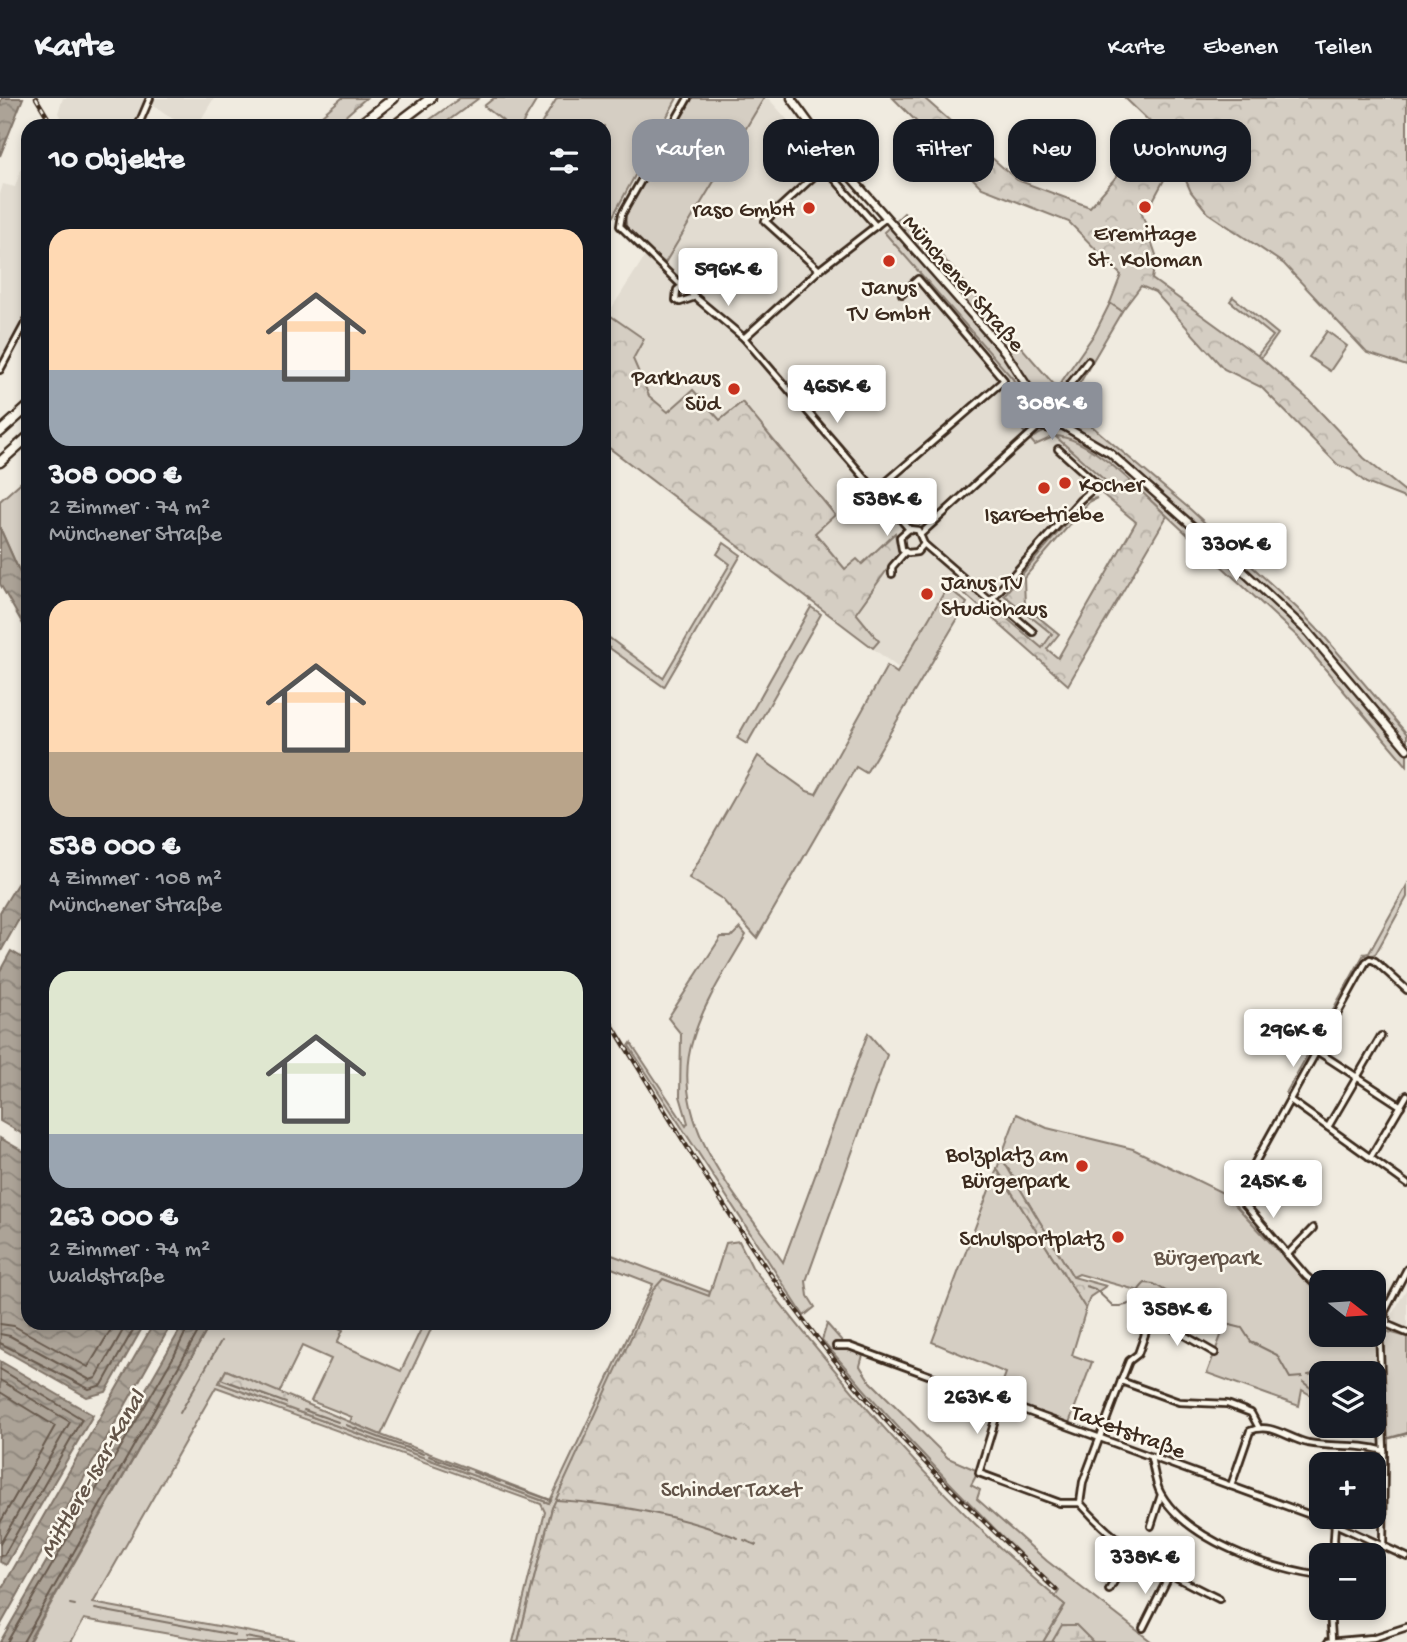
<!DOCTYPE html>
<html lang="de">
<head>
<meta charset="utf-8">
<style>
  body { margin:0; font-family:"Gochi Hand",sans-serif; background:#20242c; color:#f1f3f6; height:100vh; display:flex; flex-direction:column; font-size:26px; white-space:nowrap }
  * { box-sizing:border-box; margin:0 }
  p { font-size:23px; color:#9ea1a6 }
  .icon { flex:none; width:38px; height:38px; fill:none; stroke:currentColor; stroke-width:2; stroke-linecap:round; stroke-linejoin:round }
  .map { position:relative; flex:1; overflow:hidden }
  .sheet { position:absolute; left:21px; top:21px; width:590px; height:1211px; display:flex; flex-direction:column; background:#171b24; border-radius:21px; box-shadow:0 4px 10px #0003 }
  .sheet>* { flex:none }
  .banner { position:absolute; left:632px; top:21px; width:665px; height:63px; display:flex; gap:14px }
  .needle { width:46px; rotate:107deg }
  .tools { position:absolute; left:1309px; top:1172px; display:grid; gap:14px }
  .tools a { display:grid; place-items:center; width:77px; height:77px; border-radius:14px; background:#171b24; box-shadow:0 4px 10px #0003; font-size:35px }
  .price { position:absolute; translate:-50% -60px; padding:0 16px; border-radius:7px; background:#fff; color:#222; font-size:23px; line-height:46px; filter:drop-shadow(0 2px 4px #0008) }
  .price::after { content:''; position:absolute; left:50%; top:42px; width:21px; height:16px; margin-left:-10px; background:inherit; clip-path:polygon(0 0,100% 0,50% 100%) }
  .price.on { background:#8c9099; color:#fff }
  ul { padding:0; list-style:none }
  li { display:grid; align-content:center; gap:14px; height:371px; padding:0 28px }
  li span { display:grid; place-items:center; height:217px; border-radius:21px; color:#555 }
  li>.icon { margin-inline-start:auto }
  span .icon { width:126px; height:126px; fill:#fffc; stroke-width:1 }
  li b { font-size:30px }
  h2 { display:flex; justify-content:space-between; align-items:center; height:84px; padding:0 28px; font-size:30px }
  .tag { padding:0 24px; border-radius:21px; background:#171b24; box-shadow:0 4px 10px #0003; font-size:24px; line-height:63px }
  .tag.on { background:#8c9099; color:#fff }
  header { display:flex; align-items:center; gap:42px; box-sizing:border-box; height:98px; padding:0 35px; background:#171b24; border-bottom:2px solid #363941 }
  header strong { font-size:33px }
  nav { display:flex; gap:38px; margin-inline-start:auto; font-size:24px }
  .map>svg:first-child { display:block }
</style>
</head>
<body>
<header>
<strong>Karte</strong>
<nav><a>Karte</a><a>Ebenen</a><a>Teilen</a></nav>
</header>
<div class="map">
<svg width="1407" height="1544" viewBox="0 0 1407 1544">
  <defs>
    <pattern id="forest-crowns" width="20" height="18" patternUnits="userSpaceOnUse" patternTransform="scale(1.75)"><rect width="20" height="18" fill="#d5cec3"/><path d="M2 6a3 3 0 1 1 6 0M12 15a3 3 0 1 1 6 0" fill="none" stroke="#b8b1a7"/></pattern>
    <pattern id="wetland-marsh" width="20" height="14" patternUnits="userSpaceOnUse" patternTransform="scale(1.75)"><rect width="20" height="14" fill="#d5cec3"/><path d="M1 5h8M5 5V1M11 12h8M15 12V8" fill="none" stroke="#b8b1a7"/></pattern>
    <pattern id="water-waves" width="16" height="10" patternUnits="userSpaceOnUse" patternTransform="scale(1.75)"><rect width="16" height="10" fill="#aca397"/><path d="M0 5q4-4 8 0t8 0" fill="none" stroke="#8d857b"/></pattern>
  </defs>
  <rect width="100%" height="100%" fill="#f0ebe0"/>
  <filter id="ink" filterUnits="userSpaceOnUse"><feTurbulence type="fractalNoise" baseFrequency=".0143" numOctaves="2"/><feDisplacementMap in="SourceGraphic" scale="14" xChannelSelector="R" yChannelSelector="G"/><feConvolveMatrix kernelMatrix="1 2 1 2 8 2 1 2 1" color-interpolation-filters="sRGB"/></filter>
  <g filter="url(#ink)">
    <g fill="#e2dcd1">
      <path d="M63 0H214L197 28H183L152 6 142 28H67L58 15Z"/>
      <path d="M764 0H768L834 74 1013 281 1024 308 1023 334 1034 347 1055 338 1109 387 1097 400 1086 404 1008 497 1055 536 1040 555 952 481 900 571 604 346V222L649 152 665 165Z"/>
      <path d="M27 54 28 224 8 260 0 258V96L3 86 15 89Z"/>
      <path d="M1407 1190V1230L1395 1225 1391 1218Z"/>
    </g>
    <g fill="#d5cec3" stroke="#887c70" stroke-width="2" fill-rule="evenodd">
      <path d="M460 0H479L441 28H421Z"/>
      <path d="M494 0H538L521 28H500L503 23 484 8Z"/>
      <path d="M557 0H677L613 118 604 109V28H540Z"/>
      <path d="M692 0H764L665 165 627 134 625 116Z"/>
      <path d="M904 115 1057 290 1095 235 1110 205 1122 213 1067 307 1191 412 1297 510 1323 537 1407 636V668L1299 540 1149 401 1055 338 1035 347 1023 333 1024 308 1013 281 884 134ZM1036 293 1047 303H1052L1058 297 1061 300 1058 308 1062 320 1071 325 1067 333C1056 330 1045 331 1035 339L1029 333 1033 307 1030 298Z"/>
      <path d="M1233 199 1278 236 1261 260 1257 258 1273 238 1230 203Z"/>
      <path d="M1327 233 1347 248 1330 273 1309 259Z"/>
      <path d="M28 378V493L0 430V403Z"/>
      <path d="M724 445 741 457 664 589 604 546V536L663 580 730 466 717 456Z"/>
      <path d="M952 481 957 485 955 495 967 505 866 675 856 669 757 840 722 801 689 780 758 658 807 693 816 696 887 568 897 575Z"/>
      <path d="M811 509 821 516 747 646 737 640Z"/>
      <path d="M1407 787V799L1376 855 1367 860 1364 856 1369 855Z"/>
      <path d="M740 830 746 837C727 870 704 904 693 941 666 1024 739 1101 783 1164L868 935 887 957 806 1183 808 1198 815 1209 804 1218 629 948 631 945 686 1028 688 1025 680 998 681 936 668 920 721 839H731Z"/>
      <path d="M1017 1016 1047 1030 1133 1051 1225 1096 1321 1199V1237H1374V1230L1407 1239V1336L1383 1342 1361 1328H1374V1276H1321V1303L1302 1292 1299 1308 1207 1275 1225 1227 1136 1192 1079 1176 1073 1179 1001 1059Z"/>
      <path d="M997 1071 1086 1211 1072 1257 1092 1264 1069 1325 997 1299 1006 1275 932 1244Z"/>
      <path d="M604 1154 710 1194 709 1199 663 1181 552 1410 518 1544H513L545 1414 541 1406 216 1289 93 1505 305 1544H216L84 1521 71 1544H29L211 1225H329L343 1232 337 1245 401 1273 424 1225H434L381 1337 350 1324 352 1319 311 1303 331 1261 302 1248 279 1295 226 1272 219 1285 549 1405 653 1186 604 1167Z"/>
      <path d="M827 1226 849 1251 863 1257 860 1268 869 1282 948 1360 976 1372 977 1376 971 1387 980 1392 977 1401 1047 1463 1152 1544H1043L1065 1507 1055 1499 1059 1493C974 1413 896 1331 822 1242Z"/>
    </g>
    <g fill="url(#forest-crowns)" stroke="#887c70" stroke-width="2">
      <path d="M342 0H366L334 28H309Z"/>
      <path d="M893 0H924L1017 82 1090 109 1143 48 1154 43 1167 51 1173 65 1150 108 1141 105 1139 107 1156 157 1152 181 1261 260 1309 302 1364 360 1407 395V401L1366 385 1351 372 1338 367 1261 289 1224 271 1155 194 1141 188 1122 213 1110 205 1121 177 1069 124 982 90Z"/>
      <path d="M1125 0H1407V268L1367 255 1284 166 1208 115 1191 94 1173 53 1152 35 1149 23Z"/>
      <path d="M608 216 644 241 633 261 649 298 668 314 693 292 720 322 742 304 835 417 815 435 845 471 857 461 862 466 895 435 899 455 856 515 879 543 873 550 604 346V222Z"/>
      <path d="M1055 338C1091 339 1141 394 1167 418L1068 587 956 488 958 484 965 485 1042 550 1052 536 1004 497 1086 402 1097 400 1089 404 1024 480 1025 508 1059 536 1047 551 1058 560 1136 424 1101 395 1109 386Z"/>
      <path d="M1364 856 1367 860 1289 998 1286 995Z"/>
      <path d="M1001 1059 1073 1179 1106 1188 1090 1199 1086 1211 997 1071Z"/>
      <path d="M739 1143 752 1169C847 1291 945 1408 1065 1507L1043 1544H518L552 1410 653 1192 663 1181 709 1198 726 1145Z"/>
      <path d="M226 1272 381 1337 551 1402 549 1405 219 1285Z"/>
    </g>
    <path fill="url(#wetland-marsh)" stroke="#887c70" stroke-width="2" d="M1062 1527H1076L1093 1544H1052Z"/>
    <g fill="url(#water-waves)" stroke="#7f7367" stroke-width="2">
      <path d="M2 0H23L0 58V5Z"/>
      <path d="M0 430 28 493V535L0 486Z"/>
      <path d="M28 768V805L0 855V814Z"/>
      <path d="M11 853 28 863V1039L0 1023V873Z"/>
      <path d="M0 1040 28 1056V1225H145L106 1294 87 1299 0 1250Z"/>
      <path d="M154 1225H172L0 1528V1494Z"/>
      <path d="M184 1225H211L28 1544H0Z"/>
      <path d="M0 1263 93 1317 6 1467 0 1464Z"/>
    </g>
    <g fill="none" stroke-linecap="round" stroke-linejoin="round">
      <g stroke="#685a4e" stroke-width="2">
        <path d="M0 1226 14 1228 88 1269 115 1225"/>
        <path d="M0 1236 10 1238 90 1282 96 1280 127 1225"/>
        <path d="M0 1245 89 1291 102 1287 137 1225"/>
        <path d="M0 1271 82 1321 4 1457 0 1458"/>
        <path d="M0 1282 70 1324 0 1446"/>
        <path d="M0 1294 55 1328 0 1425"/>
        <path d="M7 1544 174 1258 190 1225"/>
        <path d="M23 1544 203 1225"/>
      </g>
      <g stroke="#7f7367" stroke-width="2">
        <path d="M1086 1188 1095 1191 1113 1208C1139 1209 1130 1198 1145 1185L1154 1186 1218 1224 1242 1230 1251 1244 1277 1257 1290 1280 1302 1279"/>
        <path d="M1308 1277 1314 1276 1321 1281"/>
        <path d="M223 1282 286 1305"/>
        <path d="M1303 1284 1321 1298"/>
        <path d="M304 1312 338 1324"/>
        <path d="M180 1315 221 1243"/>
        <path d="M346 1327 423 1356"/>
        <path d="M1369 1328 1373 1337 1379 1340"/>
        <path d="M1389 1340 1407 1335"/>
        <path d="M429 1358 466 1372"/>
        <path d="M473 1374 500 1384"/>
        <path d="M506 1386 550 1402"/>
        <path d="M557 1402C618 1406 681 1418 738 1440"/>
        <path d="M744 1442 756 1447"/>
        <path d="M70 1506 75 1507"/>
        <path d="M95 1511 234 1537"/>
        <path d="M245 1539 274 1544"/>
      </g>
      <defs>
        <g id="street">
          <path d="M688 0 622 116 620 128 682 188 744 240 909 431 918 432 924 446 990 503 1080 402 1098 387 1058 351"/>
          <path d="M138 28 150 0"/>
          <path d="M819 172 765 123 824 69 876 128"/>
          <path d="M682 188 677 192 676 202 680 204 695 199"/>
          <path d="M744 240 819 172 886 120"/>
          <path d="M0 272 28 220"/>
          <path d="M1053 308 1088 263"/>
          <path d="M877 392 1004 282 918 181 902 196"/>
          <path d="M909 431 900 439 902 451 908 455 917 454 924 446"/>
          <path d="M922 435 1039 328"/>
          <path d="M892 476V469L905 454"/>
          <path d="M993 500 1033 534"/>
          <path d="M1317 953 1401 1008"/>
          <path d="M1290 1002 1407 1086"/>
          <path d="M1328 1029 1381 938"/>
          <path d="M1370 1060 1407 997"/>
          <path d="M1287 1157 1313 1130"/>
          <path d="M1321 1191 1306 1178 1237 1097 1366 864 1370 861 1375 863 1407 892"/>
          <circle cx="1381" cy="1223" r="6"/>
          <path d="M1383 1217 1407 1171"/>
          <path d="M1386 1226 1407 1235"/>
          <path d="M1379 1230 1384 1353 1383 1447"/>
          <path d="M836 1248H849L1335 1426 1407 1459"/>
          <path d="M1215 1255 1170 1229 1150 1222 1138 1256 1129 1263 1121 1283 1083 1384 1080 1405C1123 1454 1162 1473 1219 1501"/>
          <path d="M1121 1283 1179 1304 1227 1306 1251 1315 1259 1330"/>
          <path d="M1000 1306 979 1375 1060 1405H1080"/>
          <path d="M1151 1360C1154 1371 1155 1386 1161 1396 1188 1443 1271 1471 1321 1478"/>
          <path d="M1231 1388 1250 1333C1271 1324 1287 1340 1308 1345 1333 1350 1359 1345 1384 1353"/>
          <path d="M1151 1428 1161 1397"/>
          <path d="M1333 1458 1335 1426"/>
          <path d="M1109 1492 1131 1454"/>
          <path d="M1330 1510 1332 1543"/>
          <path d="M1143 1530 1169 1478"/>
          <path d="M1328 1544 1373 1540 1407 1529"/>
        </g>
        <g id="secondary">
          <path d="M791 0 840 67 1005 254 1040 308"/>
          <path d="M1040 308 1034 318 1039 328 1048 330 1057 324"/>
          <path d="M1040 308H1053L1058 315 1057 324"/>
          <path d="M1057 324 1110 355 1242 472 1308 534 1407 651"/>
        </g>
        <g id="highway">
          <path d="M358 28 394 0"/>
          <path d="M394 28 431 0"/>
          <path d="M0 334 28 309"/>
          <path d="M0 364 28 339"/>
        </g>
      </defs>
      <use href="#street" stroke="#3b2a1e" stroke-width="10"/>
      <use href="#secondary" stroke="#3b2a1e" stroke-width="11"/>
      <use href="#highway" stroke="#3b2a1e" stroke-width="13"/>
      <use href="#street" stroke="#fbf7ec" stroke-width="4.5"/>
      <use href="#secondary" stroke="#fbf7ec" stroke-width="6"/>
      <use href="#highway" stroke="#fbf7ec" stroke-width="8"/>
      <defs>
        <g id="rail">
          <path d="M36 0 53 28"/>
          <path d="M604 914C676 1030 744 1148 829 1255 897 1341 976 1417 1056 1492"/>
        </g>
      </defs>
      <use href="#rail" stroke="#3b2a1e" stroke-width="4.5"/>
      <use href="#rail" stroke="#fbf7ec" stroke-width="2" stroke-dasharray="5" stroke-linecap="butt"/>
    </g>
  </g>
  <g fill="#c8321e" stroke="#fbf7ec" stroke-width="2.5">
    <circle cx="1145" cy="109" r="7"/>
    <circle cx="809" cy="110" r="7"/>
    <circle cx="889" cy="163" r="7"/>
    <circle cx="734" cy="291" r="7"/>
    <circle cx="1065" cy="385" r="7"/>
    <circle cx="1044" cy="390" r="7"/>
    <circle cx="927" cy="496" r="7"/>
    <circle cx="1082" cy="1068" r="7"/>
    <circle cx="1118" cy="1139" r="7"/>
  </g>
  <g text-anchor="middle" stroke-width="5" stroke-linejoin="round" paint-order="stroke">
    <g font-size="23" fill="#3b2a1e" stroke="#fbf7ec" text-anchor="end">
      <text x="795" y="118">raso GmbH</text>
      <text x="1145" y="142" text-anchor="middle">Eremitage<tspan x="1145" dy="26">St. Koloman</tspan></text>
      <text x="889" y="196" text-anchor="middle">Janus<tspan x="889" dy="26">TV GmbH</tspan></text>
      <text x="720" y="286">Parkhaus<tspan x="720" dy="26">Süd</tspan></text>
      <text x="1079" y="393" text-anchor="start">Kocher</text>
      <text x="1044" y="423" text-anchor="middle">IsarGetriebe</text>
      <text x="941" y="491" text-anchor="start">Janus TV<tspan x="941" dy="26">Studiohaus</tspan></text>
      <text x="1068" y="1063">Bolzplatz am<tspan x="1068" dy="26">Bürgerpark</tspan></text>
      <text x="1104" y="1147">Schulsportplatz</text>
    </g>
    <g font-size="23" fill="#3b2a1e" stroke="#fbf7ec">
      <text transform="translate(965 184) rotate(49)" y="8">Münchener Straße</text>
      <text transform="translate(1129 1332) rotate(20)" y="8">Taxetstraße</text>
    </g>
    <g font-size="23" fill="#625347" stroke="#fbf7ec">
      <text x="1207" y="1166">Bürgerpark</text>
      <text x="731" y="1398">Schinder Taxet</text>
    </g>
    <g font-size="24" font-style="italic" fill="#635448" stroke="#fbf7ec">
      <text transform="translate(91 1375) rotate(-60)" y="8">Mittlere-Isar-Kanal</text>
    </g>
  </g>
</svg>
<div class="tools">
<a><svg class="needle" viewBox="-14 -14 28 28"><path d="M0-13l5 13h-10z" fill="#e53935"/><path d="M0 13l5-13h-10z" fill="#9ea1a6"/></svg></a>
<a><svg class="icon" aria-label="layers" viewBox="0 0 24 24"><path d="M12 4l9 5-9 5-9-5zM3 14l9 5 9-5"/></svg></a>
<a>+</a>
<a>−</a>
</div>
<b class="price" style="left:728px;top:210px">596K €</b>
<b class="price" style="left:837px;top:327px">465K €</b>
<b class="price on" style="left:1052px;top:344px">308K €</b>
<b class="price" style="left:887px;top:440px">538K €</b>
<b class="price" style="left:1236px;top:485px">330K €</b>
<b class="price" style="left:1293px;top:971px">296K €</b>
<b class="price" style="left:1273px;top:1122px">245K €</b>
<b class="price" style="left:1177px;top:1250px">358K €</b>
<b class="price" style="left:977px;top:1338px">263K €</b>
<b class="price" style="left:1145px;top:1498px">338K €</b>
<div class="banner">
<a class="tag on">Kaufen</a>
<a class="tag">Mieten</a>
<a class="tag">Filter</a>
<a class="tag">Neu</a>
<a class="tag">Wohnung</a>
</div>
<section class="sheet">
<h2>10 Objekte<svg class="icon" aria-label="filters" viewBox="0 0 24 24"><path d="M4 7h16M4 17h16"/><circle cx="9" cy="7" r="2"/><circle cx="15" cy="17" r="2"/></svg></h2>
<ul>
<li><span style="background:linear-gradient(#ffd9b3 65%,#9aa5b1 0)"><svg class="icon" aria-label="home" viewBox="0 0 24 24"><path d="M3 11l9-7 9 7M6 9v11h12V9"/></svg></span><div><b>308 000 €</b><p>2 Zimmer · 74 m²</p><p>Münchener Straße</p></div></li>
<li><span style="background:linear-gradient(#ffd9b3 70%,#b9a48a 0)"><svg class="icon" aria-label="home" viewBox="0 0 24 24"><path d="M3 11l9-7 9 7M6 9v11h12V9"/></svg></span><div><b>538 000 €</b><p>4 Zimmer · 108 m²</p><p>Münchener Straße</p></div></li>
<li><span style="background:linear-gradient(#dfe7d0 75%,#9aa5b1 0)"><svg class="icon" aria-label="home" viewBox="0 0 24 24"><path d="M3 11l9-7 9 7M6 9v11h12V9"/></svg></span><div><b>263 000 €</b><p>2 Zimmer · 74 m²</p><p>Waldstraße</p></div></li>
</ul>
</section>
</div>
</body>
</html>
